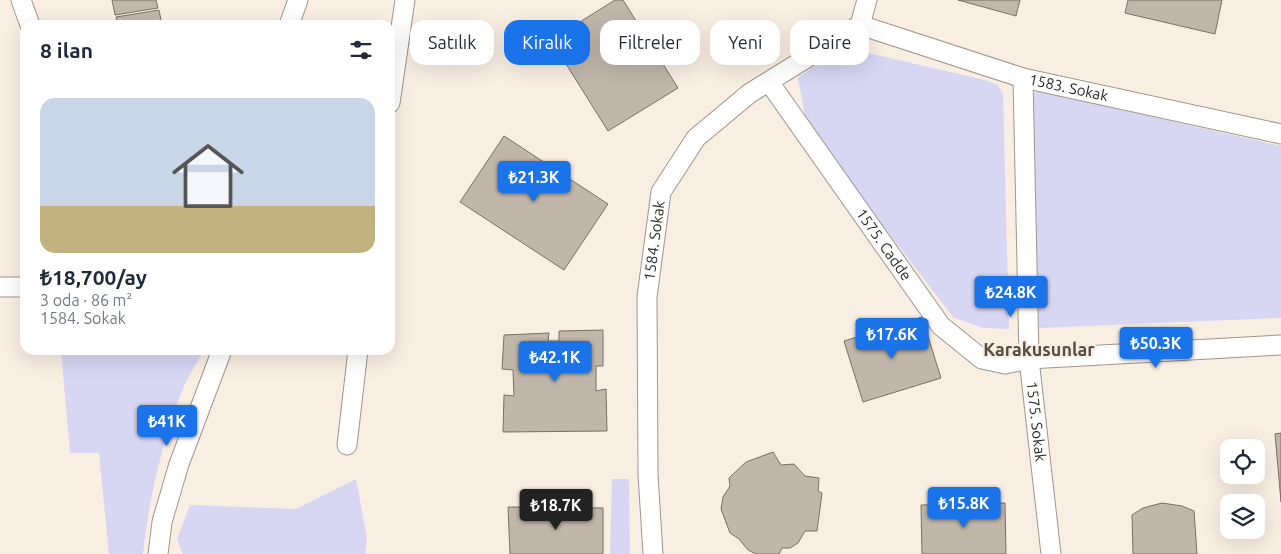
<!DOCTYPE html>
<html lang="tr">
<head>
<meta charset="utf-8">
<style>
  body { margin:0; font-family:Ubuntu,sans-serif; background:#f6f6f7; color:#1f2937; height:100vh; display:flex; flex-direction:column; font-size:19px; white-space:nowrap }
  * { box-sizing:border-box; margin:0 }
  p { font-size:16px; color:#747a83 }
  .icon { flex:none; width:28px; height:28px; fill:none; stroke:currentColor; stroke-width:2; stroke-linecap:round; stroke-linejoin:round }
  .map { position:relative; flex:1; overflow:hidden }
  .details { position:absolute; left:20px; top:20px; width:375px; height:335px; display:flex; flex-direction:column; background:#fff; border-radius:15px; box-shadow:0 5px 20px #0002 }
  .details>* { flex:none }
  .guide { position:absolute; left:410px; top:20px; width:475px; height:45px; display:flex; gap:10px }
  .fabs { position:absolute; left:1220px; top:439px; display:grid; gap:10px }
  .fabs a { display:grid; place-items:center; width:45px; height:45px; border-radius:10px; background:#fff; box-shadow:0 5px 20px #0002; font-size:25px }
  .price { position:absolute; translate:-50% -42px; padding:0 11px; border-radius:5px; background:#1a73e8; color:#fff; font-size:16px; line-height:32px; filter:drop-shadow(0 1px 2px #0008) }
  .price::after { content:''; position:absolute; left:50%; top:30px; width:15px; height:11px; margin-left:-8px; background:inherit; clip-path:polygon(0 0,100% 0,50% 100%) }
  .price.current { background:#222; color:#fff }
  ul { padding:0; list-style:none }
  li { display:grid; align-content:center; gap:10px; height:265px; padding:0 20px }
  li+li { border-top:1px solid #e0e1e3 }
  li span { display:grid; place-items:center; height:155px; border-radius:15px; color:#555 }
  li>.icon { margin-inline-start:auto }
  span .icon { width:90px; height:90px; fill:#fffc; stroke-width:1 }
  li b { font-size:21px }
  h2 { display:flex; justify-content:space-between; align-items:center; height:60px; padding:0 20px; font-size:21px }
  .tag { padding:0 18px; border-radius:15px; background:#fff; box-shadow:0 5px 20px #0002; font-size:18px; line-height:45px }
  .tag.current { background:#1a73e8; color:#fff }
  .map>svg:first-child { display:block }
</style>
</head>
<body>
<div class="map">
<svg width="1281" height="554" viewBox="0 0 1281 554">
  <rect width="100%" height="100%" fill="#f9eee2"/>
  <g fill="#d7d6f3">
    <path d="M855 50 985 80 998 85 1003 94 1009 329 984 328 954 318 807 127 798 78C807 71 818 63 829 59 842 55 842 59 855 50Z"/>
    <path d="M1043 92 1281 146V318L1039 328 1029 99 1033 93Z"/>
    <path d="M61 350H203C198 364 187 377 182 391 162 443 149 498 143 554H109L99 453H70Z"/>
    <path d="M356 479 367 538 365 554H183L177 539 190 505 296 509Z"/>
    <path d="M612 479H629L630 554H610Z"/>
  </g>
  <g fill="#c0b6aa" stroke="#797065">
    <path d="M112 0H156L158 8 115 15Z"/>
    <path d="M615 0H623L678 88 608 131 551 40Z"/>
    <path d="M958 0H1020L1016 16Z"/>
    <path d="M1128 0H1222L1215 34 1125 13Z"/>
    <path d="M159 10 162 25H118L116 17Z"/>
    <path d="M504 136 608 204 564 270 460 202Z"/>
    <path d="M922 317 941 378 863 402 844 341Z"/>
    <path d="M603 330V366H596V391L606 389 607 431 503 432 504 395 514 396 513 370 502 369 504 335 549 333 548 341H559V331Z"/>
    <path d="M1281 433V502L1275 434Z"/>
    <path d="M773 452 781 465 794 464 805 476 819 478 818 491 822 493 817 531H805L798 543 790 548H782L779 554H756L748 550 739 539 730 533 721 509 723 497 730 486 729 478 746 462Z"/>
    <path d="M1005 503 1006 554H922L921 505Z"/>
    <path d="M1162 503 1182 506 1194 511 1197 554H1133L1132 515 1143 508Z"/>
    <path d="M508 507 603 508V554H510Z"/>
  </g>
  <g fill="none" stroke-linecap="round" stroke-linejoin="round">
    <defs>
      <g id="street">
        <path d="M21 0 30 25"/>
        <path d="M289 25 298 0"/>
        <path id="s1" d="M860 25 1023 78 1281 134"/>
        <path d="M860 25 867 0"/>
        <path id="s2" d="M1023 78 1029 359 1051 554"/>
        <path id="s3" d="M769 82 941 326 982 359 1005 364 1029 359 1281 345"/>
        <path d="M390 103 405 0"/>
        <path d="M0 287H25"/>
        <path d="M347 445 358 350"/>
        <path d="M158 554 162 522 179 464 222 350"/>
        <path id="s4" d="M653 554 648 474 647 297 661 192 696 138 750 93 860 25"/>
      </g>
    </defs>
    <use href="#street" stroke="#a0968b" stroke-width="21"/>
    <use href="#street" stroke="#fff" stroke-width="19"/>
  </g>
  <g text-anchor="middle" stroke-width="4" stroke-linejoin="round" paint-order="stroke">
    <g font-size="15" fill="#2b2722" stroke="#f9eee2">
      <text dy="5" stroke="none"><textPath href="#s1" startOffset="218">1583. Sokak</textPath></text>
      <text dy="5" stroke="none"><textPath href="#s4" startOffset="314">1584. Sokak</textPath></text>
      <text dy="5" stroke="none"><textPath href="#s3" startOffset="199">1575. Cadde</textPath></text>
      <text dy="5" stroke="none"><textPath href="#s2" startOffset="344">1575. Sokak</textPath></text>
    </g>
    <g font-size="18" font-weight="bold" fill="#564d43" stroke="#f9eee2">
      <text x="1039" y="356">Karakusunlar</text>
    </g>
  </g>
</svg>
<div class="fabs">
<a><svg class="icon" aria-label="locate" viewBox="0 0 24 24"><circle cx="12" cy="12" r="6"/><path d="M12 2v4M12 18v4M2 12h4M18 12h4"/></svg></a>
<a><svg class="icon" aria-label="layers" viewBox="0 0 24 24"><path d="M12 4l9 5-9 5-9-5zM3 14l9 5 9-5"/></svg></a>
</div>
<b class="price" style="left:534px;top:203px">₺21.3K</b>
<b class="price" style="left:1011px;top:318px">₺24.8K</b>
<b class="price" style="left:892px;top:360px">₺17.6K</b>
<b class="price" style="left:1156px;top:369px">₺50.3K</b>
<b class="price" style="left:555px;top:383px">₺42.1K</b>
<b class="price" style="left:167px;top:447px">₺41K</b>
<b class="price" style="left:964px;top:529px">₺15.8K</b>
<b class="price current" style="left:556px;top:531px">₺18.7K</b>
<div class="guide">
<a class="tag">Satılık</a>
<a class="tag current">Kiralık</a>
<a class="tag">Filtreler</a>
<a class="tag">Yeni</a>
<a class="tag">Daire</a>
</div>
<section class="details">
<h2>8 ilan<svg class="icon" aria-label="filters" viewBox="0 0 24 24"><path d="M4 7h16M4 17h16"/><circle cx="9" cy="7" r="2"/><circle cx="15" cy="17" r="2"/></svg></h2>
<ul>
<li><span style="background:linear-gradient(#c9d6e8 70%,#c2b280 0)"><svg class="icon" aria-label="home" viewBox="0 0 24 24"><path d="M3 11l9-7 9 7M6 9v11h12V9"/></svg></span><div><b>₺18,700/ay</b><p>3 oda · 86 m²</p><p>1584. Sokak</p></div></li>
</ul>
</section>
</div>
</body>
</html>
